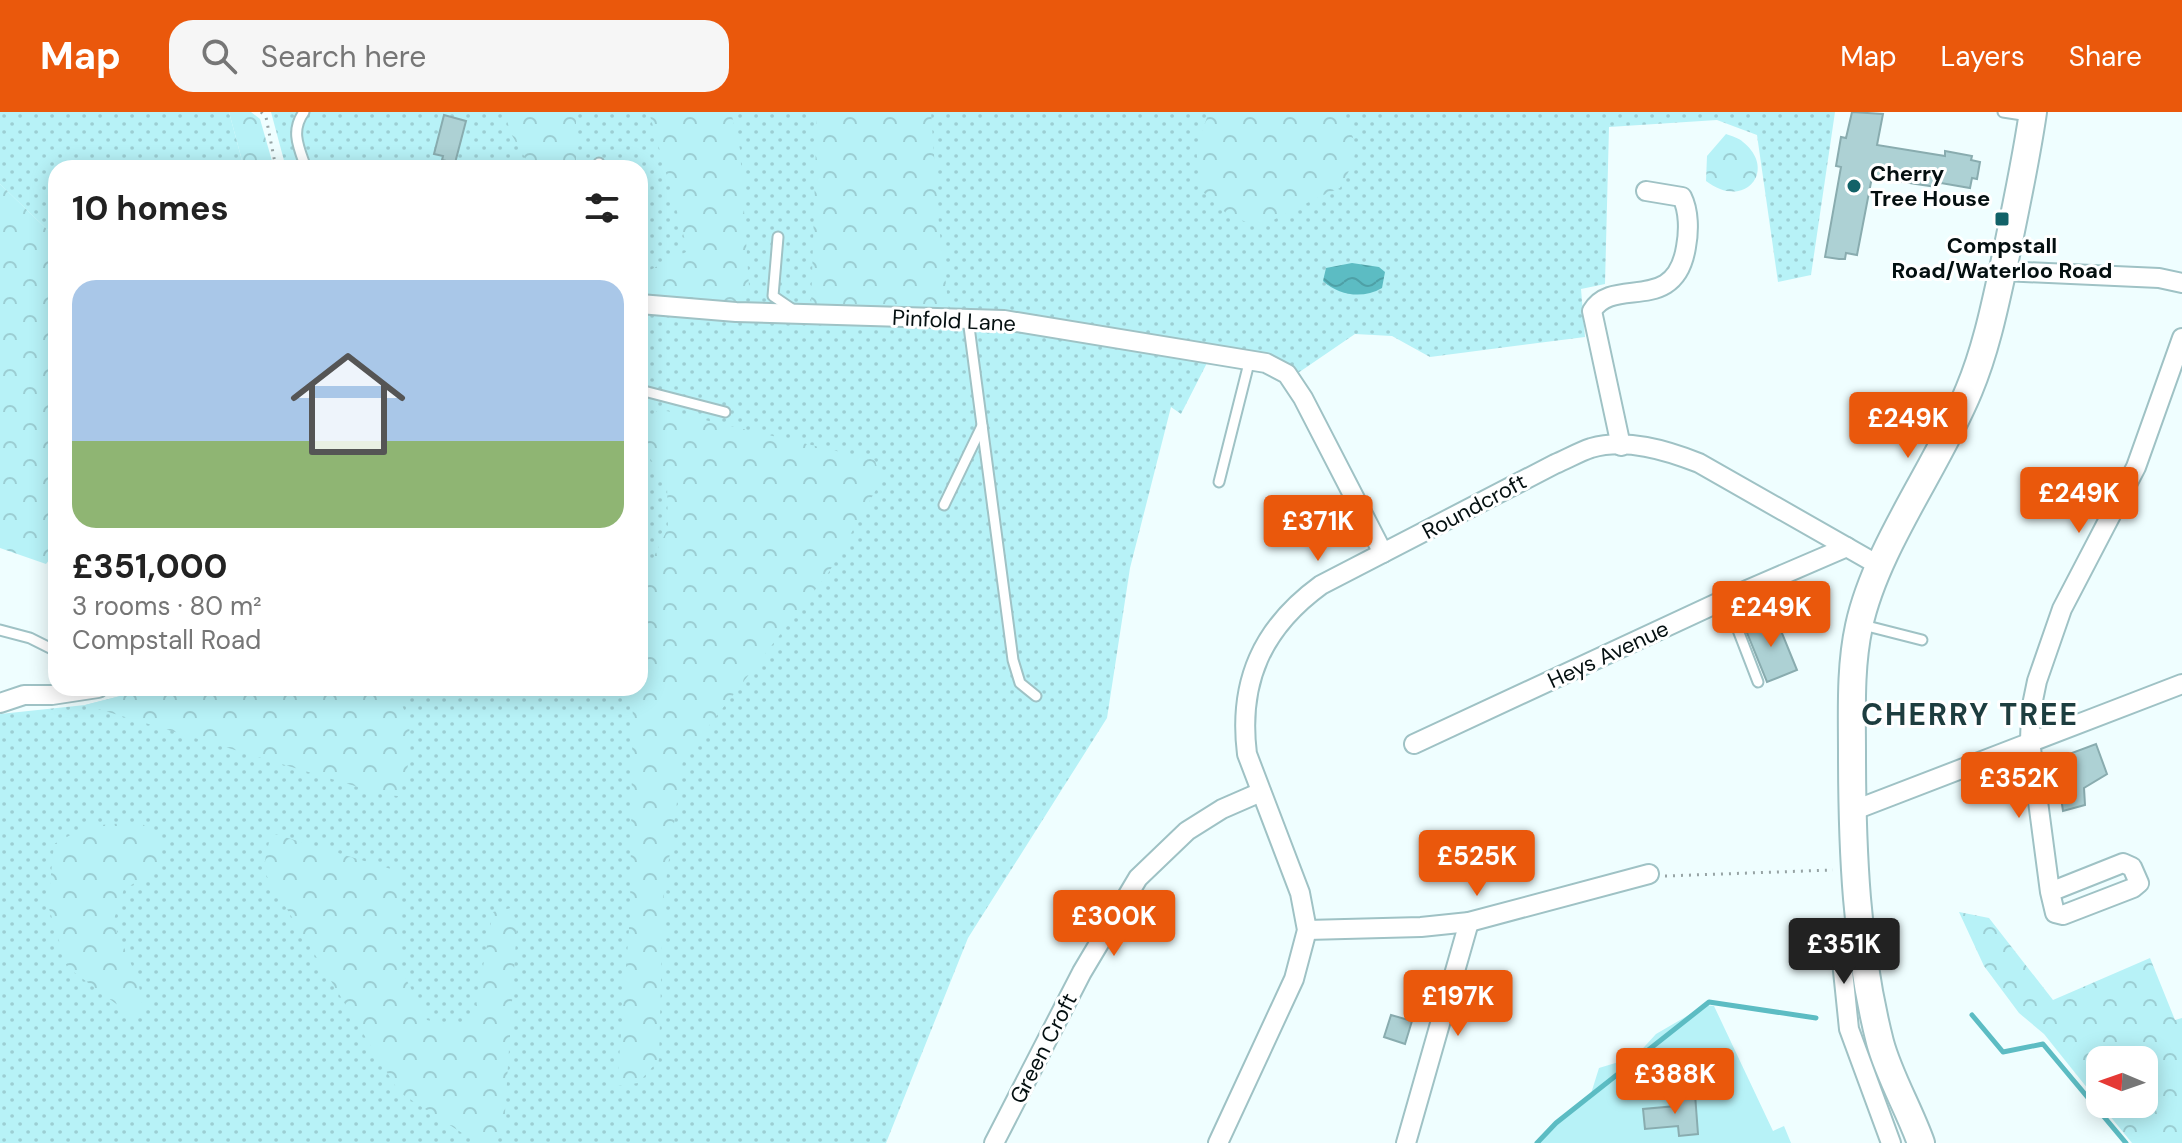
<!DOCTYPE html>
<html lang="en">
<head>
<meta charset="utf-8">
<style>
  body { margin:0; font-family:"DM Sans",sans-serif; background:#f6f6f6; color:#222; height:100vh; display:flex; flex-direction:column; font-size:30px; white-space:nowrap }
  * { box-sizing:border-box; margin:0 }
  p { font-size:26px; color:#767676 }
  .icon { flex:none; width:44px; height:44px; fill:none; stroke:currentColor; stroke-width:2; stroke-linecap:round; stroke-linejoin:round }
  .map { position:relative; flex:1; overflow:hidden }
  .drawer { position:absolute; left:48px; top:48px; width:600px; height:536px; display:flex; flex-direction:column; background:#fff; border-radius:24px; box-shadow:0 4px 20px #0003 }
  .drawer>* { flex:none }
  .needle { width:52px; rotate:272deg }
  .buttons { position:absolute; left:2086px; top:934px; display:grid; gap:16px }
  .buttons a { display:grid; place-items:center; width:72px; height:72px; border-radius:16px; background:#fff; box-shadow:0 4px 20px #0003; font-size:40px }
  .price { position:absolute; translate:-50% -68px; padding:0 18px; border-radius:8px; background:#ea580c; color:#fff; font-size:26px; line-height:52px; filter:drop-shadow(0 2px 4px #0008) }
  .price::after { content:''; position:absolute; left:50%; top:48px; width:24px; height:18px; margin-left:-12px; background:inherit; clip-path:polygon(0 0,100% 0,50% 100%) }
  .price.on { background:#222; color:#fff }
  ul { padding:0; list-style:none }
  li { display:grid; align-content:center; gap:16px; height:424px; padding:0 24px }
  li span { display:grid; place-items:center; height:248px; border-radius:24px; color:#555 }
  li>.icon { margin-inline-start:auto }
  span .icon { width:144px; height:144px; fill:#fffc; stroke-width:1 }
  li b { font-size:34px }
  h2 { display:flex; justify-content:space-between; align-items:center; height:96px; padding:0 24px; font-size:34px }
  header { display:flex; align-items:center; gap:48px; box-sizing:border-box; height:112px; padding:0 40px; background:#ea580c; color:#fff }
  header strong { font-size:38px }
  nav { display:flex; gap:44px; margin-inline-start:auto; font-size:28px }
  .search { width:560px; height:72px; background:#f6f6f6; display:flex; align-items:center; gap:20px; box-sizing:border-box; padding:0 28px; border-radius:24px; color:#767676; font-size:30px }
  .map>svg:first-child { display:block }
</style>
</head>
<body>
<header>
<strong>Map</strong>
<div class="search"><svg class="icon" aria-label="search" viewBox="0 0 24 24"><circle cx="10" cy="10" r="6"/><path d="M15 15l6 6"/></svg>Search here</div>
<nav><a>Map</a><a>Layers</a><a>Share</a></nav>
</header>
<div class="map">
<svg width="2182" height="1031" viewBox="0 0 2182 1031">
  <defs>
    <pattern id="grass-dots" width="8" height="8" patternUnits="userSpaceOnUse" patternTransform="scale(2)"><rect width="8" height="8" fill="#b7f2f7"/><path d="M2 2h.1M6 6h.1" fill="none" stroke="#9cced3" stroke-width="1.8" stroke-linecap="round"/></pattern>
    <pattern id="forest-crowns" width="20" height="18" patternUnits="userSpaceOnUse" patternTransform="scale(2)"><rect width="20" height="18" fill="#b7f2f7"/><path d="M2 6a3 3 0 1 1 6 0M12 15a3 3 0 1 1 6 0" fill="none" stroke="#9cced3"/></pattern>
    <pattern id="water-waves" width="16" height="10" patternUnits="userSpaceOnUse" patternTransform="scale(2)"><rect width="16" height="10" fill="#5cbcc3"/><path d="M0 5q4-4 8 0t8 0" fill="none" stroke="#4ea0a6"/></pattern>
  </defs>
  <rect width="100%" height="100%" fill="#effeff"/>
  <g fill="url(#grass-dots)">
    <path d="M0 0H229L244 56H56V126L0 72Z"/>
    <path d="M271 0H1835L1811 163 1778 170 1757 23 1717 8 1609 15 1605 172 1581 177 1585 225 1430 245 1392 224 1355 222 1295 263 1210 245 1181 302 1171 295 1130 456 1107 606 968 826 886 1031H0V602L85 593 152 576H640V56H286Z"/>
  </g>
  <g fill="url(#forest-crowns)">
    <path d="M229 0H251L260 7 274 56H244Z"/>
    <path d="M505 0H573L576 9V49L567 56H531L510 20Z"/>
    <path d="M649 0H731L740 37 749 174 741 195 640 188V163L688 139Z"/>
    <path d="M817 0H931L939 114 949 198 811 197Z"/>
    <path d="M1209 0H1338C1362 33 1359 41 1340 76 1311 87 1286 103 1258 115L1227 102 1201 78 1196 36Z"/>
    <path d="M1726 22C1731 24 1739 26 1743 30 1778 58 1745 99 1706 69L1707 44Z"/>
    <path d="M0 72 56 126V439L46 452 0 436Z"/>
    <path d="M658 297 875 348 881 369 829 460 683 647 663 790 659 948 638 971 617 974 630 804 633 576H640V473L668 416 667 371 640 332Z"/>
    <path d="M152 576H391C417 607 414 649 398 684L385 683 85 593Z"/>
    <path d="M139 710C159 722 162 734 160 757L124 777 113 810 138 868 144 903 135 906 67 855 48 793 54 732 87 714Z"/>
    <path d="M271 721 401 760 402 859 427 908 452 914 473 910 493 800 511 796 517 811 504 1016 493 1031H482L462 1021 399 980 263 758Z"/>
    <path d="M1959 800 1989 806 2053 888 2150 846 2175 908 2182 906V1031H2132L2100 992H2144V948H2100V992L2044 922 2019 901 1984 854Z"/>
  </g>
  <path fill="#b7f2f7" d="M1706 893 1714 894 1773 1019 1784 1014 1791 1031H1539L1565 1004 1589 988 1599 956 1635 945 1656 922Z"/>
  <path fill="url(#water-waves)" d="M1352 151 1379 155 1385 160 1382 176C1363 187 1340 184 1323 169L1326 156Z"/>
  <g fill="none" stroke-linecap="round" stroke-linejoin="round">
    <g stroke="#5cbcc3" stroke-width="5">
      <path d="M1972 903 2003 940 2043 932 2126 1031"/>
      <path d="M1537 1031 1556 1011 1709 890 1816 906"/>
    </g>
  </g>
  <g fill="#add1d4" stroke="#89acaf" stroke-width="2">
    <path d="M1852 0 1883 2 1877 33 1945 44V39L1972 44 1971 48 1980 50 1977 67 1972 66 1970 76 1941 71 1936 75 1916 72 1872 65 1857 143 1846 141 1845 147H1839L1825 145 1841 55 1836 54 1841 25 1846 26Z"/>
    <path d="M444 3 466 9 455 51 442 48 443 44 434 42Z"/>
    <path d="M1775 504 1797 558 1767 570 1745 516Z"/>
    <path d="M2096 632 2107 662 2084 676 2085 693 2063 699 2056 652 2061 645Z"/>
    <path d="M1391 903 1412 909 1405 932 1384 925Z"/>
    <path d="M1695 982 1698 1022 1679 1024 1678 1014 1645 1017 1643 997 1676 994 1675 983Z"/>
  </g>
  <g fill="none" stroke-linecap="round" stroke-linejoin="round">
    <defs>
      <g id="service">
        <path d="M304 0C290 19 299 36 306 56"/>
        <path d="M2003 0 2029 4"/>
        <path d="M597 56 599 51"/>
        <path d="M778 125 773 184 795 199"/>
        <path d="M968 207 1013 548 1020 571 1036 584"/>
        <path d="M640 278 725 300"/>
        <path d="M1219 370 1250 247"/>
        <path d="M944 393 982 314"/>
        <path d="M1726 487 1758 570"/>
        <path d="M1863 513 1922 528"/>
        <path d="M0 518 30 526 56 539"/>
      </g>
      <g id="minor">
        <path d="M2003 159 2159 166 2182 171"/>
        <path d="M640 192 736 200 1004 208 1266 251 1287 262 1303 286 1383 441"/>
        <path d="M1621 334 1592 199C1613 163 1675 204 1686 135 1689 119 1689 99 1682 85L1646 79"/>
        <path d="M0 591 24 583H52L98 576"/>
        <path d="M1414 632 1726 487 1847 435"/>
        <path d="M1852 699 2182 572"/>
        <path d="M2050 780 2055 801 2063 803 2133 776 2139 771 2132 755 2123 751 2050 780 2030 629 2031 598 2037 569 2062 497 2136 355 2182 226"/>
        <path d="M1307 818 1421 815 1469 810 1649 762"/>
        <path d="M1863 837 1842 849 1849 917 1891 1031"/>
        <path d="M994 1031 1082 860 1138 766 1187 719 1222 697 1261 680"/>
        <path d="M1218 1031 1294 867 1307 818 1300 781 1247 642C1238 570 1262 516 1321 473L1555 352C1567 347 1579 340 1591 336 1626 326 1666 338 1699 351L1880 454"/>
        <path d="M1406 1031 1469 810"/>
      </g>
      <path id="secondary" d="M1921 1031C1909 997 1889 964 1880 930 1856 836 1852 737 1852 641 1852 599 1850 555 1859 514 1876 435 1938 354 1969 278 1987 235 1996 188 2006 143 2016 95 2026 48 2033 0"/>
    </defs>
    <use href="#service" stroke="#9fc2c5" stroke-width="13"/>
    <use href="#minor" stroke="#9fc2c5" stroke-width="22"/>
    <use href="#secondary" stroke="#9fc2c5" stroke-width="30"/>
    <g stroke="#97a4a5" stroke-width="3" stroke-dasharray="2 6" stroke-linecap="butt">
      <path d="M261 0 266 5 276 56"/>
      <path d="M1665 764 1833 758"/>
    </g>
    <use href="#service" stroke="#fff" stroke-width="9"/>
    <use href="#minor" stroke="#fff" stroke-width="18"/>
    <use href="#secondary" stroke="#fff" stroke-width="26"/>
  </g>
  <g fill="#126268" stroke="#fff" stroke-width="3">
    <circle cx="1854" cy="74" r="8"/>
    <rect x="1994" y="99" width="16" height="16" rx="4"/>
  </g>
  <g text-anchor="middle" stroke-width="6" stroke-linejoin="round" paint-order="stroke">
    <g font-size="22" font-weight="bold" fill="#040f10" stroke="#fff" text-anchor="start">
      <text x="1870" y="69">Cherry<tspan x="1870" dy="25">Tree House</tspan></text>
      <text x="2002" y="141" text-anchor="middle">Compstall<tspan x="2002" dy="25">Road/Waterloo Road</tspan></text>
    </g>
    <g font-size="22" fill="#040f10" stroke="#fff">
      <text transform="translate(954 208) rotate(3)" y="8">Pinfold Lane</text>
      <text transform="translate(1474 394) rotate(-28)" y="8">Roundcroft</text>
      <text transform="translate(1608 542) rotate(-25)" y="8">Heys Avenue</text>
      <text transform="translate(1043 936) rotate(-63)" y="8">Green Croft</text>
    </g>
    <g font-size="30" font-weight="bold" letter-spacing="2" fill="#1d3d3f" stroke="#fff">
      <text x="1970" y="613">CHERRY TREE</text>
    </g>
  </g>
</svg>
<div class="buttons">
<a><svg class="needle" viewBox="-14 -14 28 28"><path d="M0-13l5 13h-10z" fill="#e53935"/><path d="M0 13l5-13h-10z" fill="#767676"/></svg></a>
</div>
<b class="price" style="left:1908px;top:348px">£249K</b>
<b class="price" style="left:2079px;top:423px">£249K</b>
<b class="price" style="left:1318px;top:451px">£371K</b>
<b class="price" style="left:1771px;top:537px">£249K</b>
<b class="price" style="left:2019px;top:708px">£352K</b>
<b class="price" style="left:1477px;top:786px">£525K</b>
<b class="price" style="left:1114px;top:846px">£300K</b>
<b class="price on" style="left:1844px;top:874px">£351K</b>
<b class="price" style="left:1458px;top:926px">£197K</b>
<b class="price" style="left:1675px;top:1004px">£388K</b>
<section class="drawer">
<h2>10 homes<svg class="icon" aria-label="filters" viewBox="0 0 24 24"><path d="M4 7h16M4 17h16"/><circle cx="9" cy="7" r="2"/><circle cx="15" cy="17" r="2"/></svg></h2>
<ul>
<li><span style="background:linear-gradient(#a9c7e8 65%,#8fb573 0)"><svg class="icon" aria-label="home" viewBox="0 0 24 24"><path d="M3 11l9-7 9 7M6 9v11h12V9"/></svg></span><div><b>£351,000</b><p>3 rooms · 80 m²</p><p>Compstall Road</p></div></li>
</ul>
</section>
</div>
</body>
</html>
